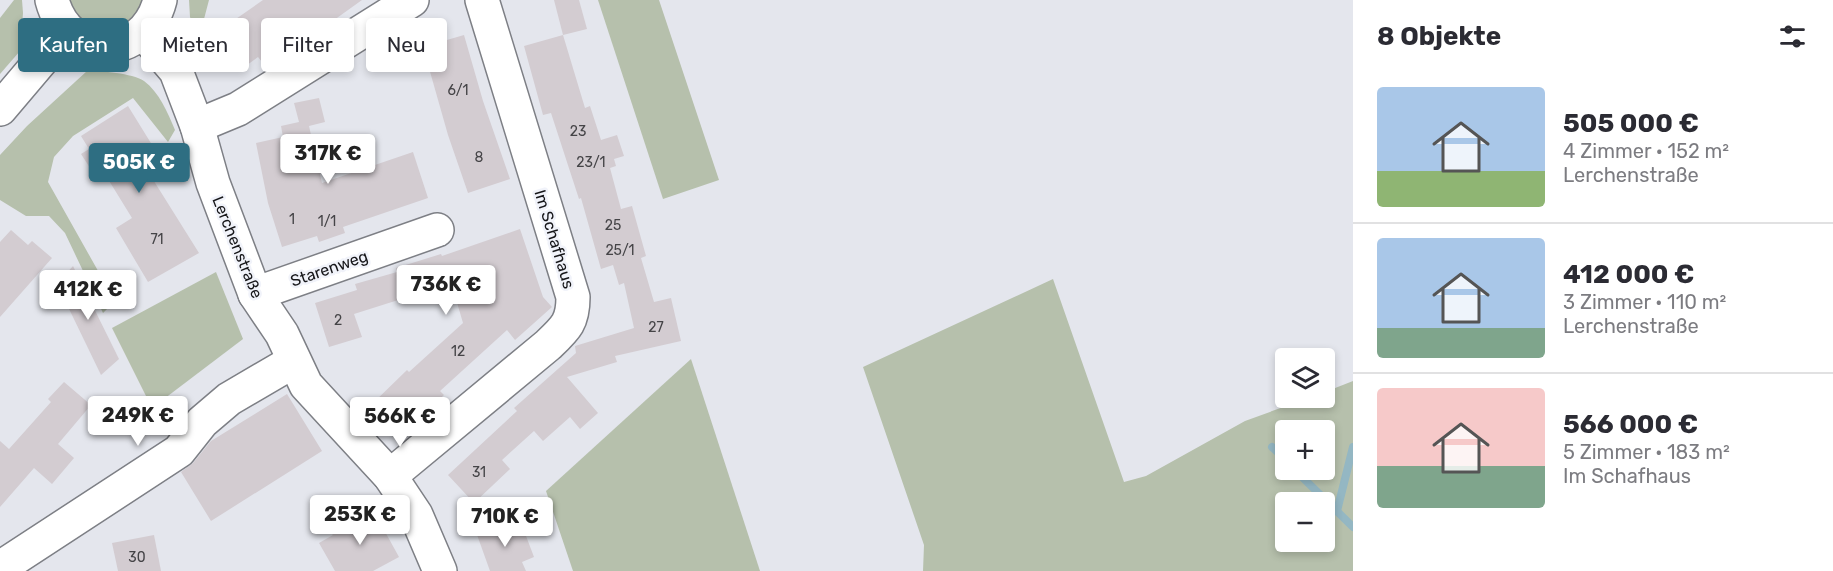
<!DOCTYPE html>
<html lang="de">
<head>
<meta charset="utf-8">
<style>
  body { margin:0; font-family:Rubik,sans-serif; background:#f2f2f3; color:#2b2b33; height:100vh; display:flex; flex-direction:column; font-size:22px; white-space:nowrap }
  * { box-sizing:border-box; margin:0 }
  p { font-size:20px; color:#7c7c81 }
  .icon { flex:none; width:33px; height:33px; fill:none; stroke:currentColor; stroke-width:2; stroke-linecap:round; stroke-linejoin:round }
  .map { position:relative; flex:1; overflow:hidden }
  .sheet { display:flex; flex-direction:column; background:#fff; width:480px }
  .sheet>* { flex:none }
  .banner { position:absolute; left:18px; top:18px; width:570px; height:54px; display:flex; gap:12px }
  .tools { position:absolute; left:1275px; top:348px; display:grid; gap:12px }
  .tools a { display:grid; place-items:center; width:60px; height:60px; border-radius:6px; background:#fff; box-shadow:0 3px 9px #0003; font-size:30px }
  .price { position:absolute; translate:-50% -51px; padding:0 14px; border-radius:6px; background:#fff; color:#222; font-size:20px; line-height:39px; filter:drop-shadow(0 2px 3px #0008) }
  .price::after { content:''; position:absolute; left:50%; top:36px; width:18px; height:14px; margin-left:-9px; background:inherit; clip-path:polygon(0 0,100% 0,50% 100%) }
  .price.selected { background:#2e6e82; color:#fff }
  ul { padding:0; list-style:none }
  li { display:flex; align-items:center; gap:18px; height:150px; padding:0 24px }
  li+li { border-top:2px solid #e1e1e2 }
  li span { display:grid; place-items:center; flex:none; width:168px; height:120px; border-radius:6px; color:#555 }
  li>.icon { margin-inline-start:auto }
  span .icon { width:72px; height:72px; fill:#fffc; stroke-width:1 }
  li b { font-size:26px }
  h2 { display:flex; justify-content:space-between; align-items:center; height:72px; padding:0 24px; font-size:26px }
  .tag { padding:0 21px; border-radius:6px; background:#fff; box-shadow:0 3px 9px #0003; font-size:21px; line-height:54px }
  .tag.selected { background:#2e6e82; color:#fff }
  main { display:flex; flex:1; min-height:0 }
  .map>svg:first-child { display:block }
</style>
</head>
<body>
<main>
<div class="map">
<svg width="1353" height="571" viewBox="0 0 1353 571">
  <rect width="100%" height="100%" fill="#e4e6ed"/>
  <g fill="#b6c0ac" fill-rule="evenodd">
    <path d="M14 0H22L23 13 20 51 0 74V18Z"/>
    <path d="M67 0H144C134 28 103 44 78 21 73 16 70 6 67 0Z"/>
    <path d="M189 0H209L204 19 216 51 206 55 190 17Z"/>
    <path d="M598 0H659L719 180 663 199Z"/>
    <path d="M87 71C101 71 132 73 144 81 159 92 168 113 175 130L168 142 133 98 73 136 54 157 48 182 115 301 103 313 65 233 49 216H26L0 200V155L27 126Z"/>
    <path d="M216 272 243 339 152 408 112 328Z"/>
    <path d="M1053 279 1124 482 1146 476 1245 421 1308 398H1324L1325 392 1353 381V571H923L924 545 863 367ZM1286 430H1324V470H1286ZM1286 502H1324V542H1286Z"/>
    <path d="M691 359 760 571H573L546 491Z"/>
  </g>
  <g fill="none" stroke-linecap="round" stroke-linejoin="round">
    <g stroke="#94b7c3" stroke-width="8">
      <path d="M1272 447 1286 460"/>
      <path d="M1295 470 1353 527"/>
      <path d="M1337 511 1353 447"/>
    </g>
  </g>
  <g fill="#d3ccd1">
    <path d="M263 0H362L267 68 258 57 243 68 225 43 228 41 220 30Z"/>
    <path d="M554 0H579L587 29 563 35Z"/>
    <path d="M464 35 483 101 510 179 468 193 448 135 423 47Z"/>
    <path d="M563 35 585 108 590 106 601 140 617 135 624 156 614 159 616 166 610 168 621 209 632 206 646 256 641 258 654 302 671 298 681 341 615 356 617 362 567 377 598 413 580 429 570 417 543 441 534 431 502 460 510 469 474 503 448 475 517 411 514 408 576 353 575 346 634 328 624 283 619 285 613 265 601 269 581 198 579 199 551 113 543 115 524 46Z"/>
    <path d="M319 98 325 122 309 126 322 183 413 152 428 198 343 227 345 233 319 242 317 236 282 247 268 203 256 143 283 137 281 126 299 122 294 103Z"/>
    <path d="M128 106 162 161 147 170 199 253 148 282 116 228 132 218 100 166 92 171 81 154 89 149 81 136Z"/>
    <path d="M520 229 543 297 552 307 515 340 507 330 440 391 444 395 400 437 370 406 407 370 409 372 463 323 453 289 416 300 414 295 354 314 362 337 329 347 315 303 357 290 355 284 397 272 396 268 441 254 442 256Z"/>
    <path d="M11 230 28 245 32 241 52 258 0 317V242Z"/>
    <path d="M73 266 119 359 101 375 57 284Z"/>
    <path d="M64 382 91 405 58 444 74 458 52 484 34 468 0 507V441L9 449 51 402 48 399Z"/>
    <path d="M287 394 322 451 211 521 181 472 193 463 211 441Z"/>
    <path d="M373 510 399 557 373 571H335L319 543 333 535 331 533Z"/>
    <path d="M510 520 514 532 523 528 534 557 522 562 526 571H490L476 532Z"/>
    <path d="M154 535 161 571H118L112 543Z"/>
  </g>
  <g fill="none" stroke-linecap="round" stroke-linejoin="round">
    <defs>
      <g id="minor">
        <path d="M143 32 176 71 197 126 213 183 255 294 282 334 306 385 390 476 416 515 440 571"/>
        <path d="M197 126 238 109 412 0"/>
        <path d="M255 294 437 230"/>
        <path d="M390 476 548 345C566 328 573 322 573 297L482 0"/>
        <path d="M0 568 179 451 202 422 229 399 294 361"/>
      </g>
      <g id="major">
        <path d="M52 0C68 61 144 62 160 0"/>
        <path d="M0 109 67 30"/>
      </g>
    </defs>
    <use href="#minor" stroke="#7d7f85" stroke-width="36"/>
    <use href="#major" stroke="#7d7f85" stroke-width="36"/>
    <use href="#minor" stroke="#fff" stroke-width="33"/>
    <use href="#major" stroke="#fff" stroke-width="33"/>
  </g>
  <g text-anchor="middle" stroke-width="5" stroke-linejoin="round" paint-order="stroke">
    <g font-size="14" fill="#454447">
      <text x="458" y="95">6/1</text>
      <text x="578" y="136">23</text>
      <text x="479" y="162">8</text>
      <text x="591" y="167">23/1</text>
      <text x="292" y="224">1</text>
      <text x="327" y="226">1/1</text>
      <text x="613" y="230">25</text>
      <text x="157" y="244">71</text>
      <text x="620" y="255">25/1</text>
      <text x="338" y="325">2</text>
      <text x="656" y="332">27</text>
      <text x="458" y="356">12</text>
      <text x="479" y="477">31</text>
      <text x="137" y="562">30</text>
    </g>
    <g font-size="16" fill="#161619" stroke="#f1f3fa">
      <text transform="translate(555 239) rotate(73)" y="6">Im Schafhaus</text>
      <text transform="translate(238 247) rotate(68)" y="6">Lerchenstraße</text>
      <text transform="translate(329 268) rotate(-19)" y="6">Starenweg</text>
    </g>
  </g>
</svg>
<div class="tools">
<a><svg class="icon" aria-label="layers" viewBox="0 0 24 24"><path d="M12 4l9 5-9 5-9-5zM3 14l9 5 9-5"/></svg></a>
<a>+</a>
<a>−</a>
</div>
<b class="price" style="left:328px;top:185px">317K €</b>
<b class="price selected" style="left:139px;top:194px">505K €</b>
<b class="price" style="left:446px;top:316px">736K €</b>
<b class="price" style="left:88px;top:321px">412K €</b>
<b class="price" style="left:138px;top:447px">249K €</b>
<b class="price" style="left:400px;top:448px">566K €</b>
<b class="price" style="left:360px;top:546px">253K €</b>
<b class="price" style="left:505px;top:548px">710K €</b>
<div class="banner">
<a class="tag selected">Kaufen</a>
<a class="tag">Mieten</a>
<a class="tag">Filter</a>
<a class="tag">Neu</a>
</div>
</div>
<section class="sheet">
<h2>8 Objekte<svg class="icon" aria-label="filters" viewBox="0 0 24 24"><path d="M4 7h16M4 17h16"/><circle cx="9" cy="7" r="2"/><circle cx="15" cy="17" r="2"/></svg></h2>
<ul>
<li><span style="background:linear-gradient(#a9c7e8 70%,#8fb573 0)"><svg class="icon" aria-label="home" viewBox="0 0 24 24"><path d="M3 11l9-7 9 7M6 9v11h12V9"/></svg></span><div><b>505 000 €</b><p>4 Zimmer · 152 m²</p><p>Lerchenstraße</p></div></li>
<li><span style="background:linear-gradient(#a9c7e8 75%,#7fa58c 0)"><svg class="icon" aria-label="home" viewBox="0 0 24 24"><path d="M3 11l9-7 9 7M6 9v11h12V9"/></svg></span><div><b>412 000 €</b><p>3 Zimmer · 110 m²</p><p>Lerchenstraße</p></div></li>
<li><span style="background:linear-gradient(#f6c9c9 65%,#7fa58c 0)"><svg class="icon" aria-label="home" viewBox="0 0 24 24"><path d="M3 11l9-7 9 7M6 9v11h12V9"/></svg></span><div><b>566 000 €</b><p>5 Zimmer · 183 m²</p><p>Im Schafhaus</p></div></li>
</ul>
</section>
</main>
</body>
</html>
